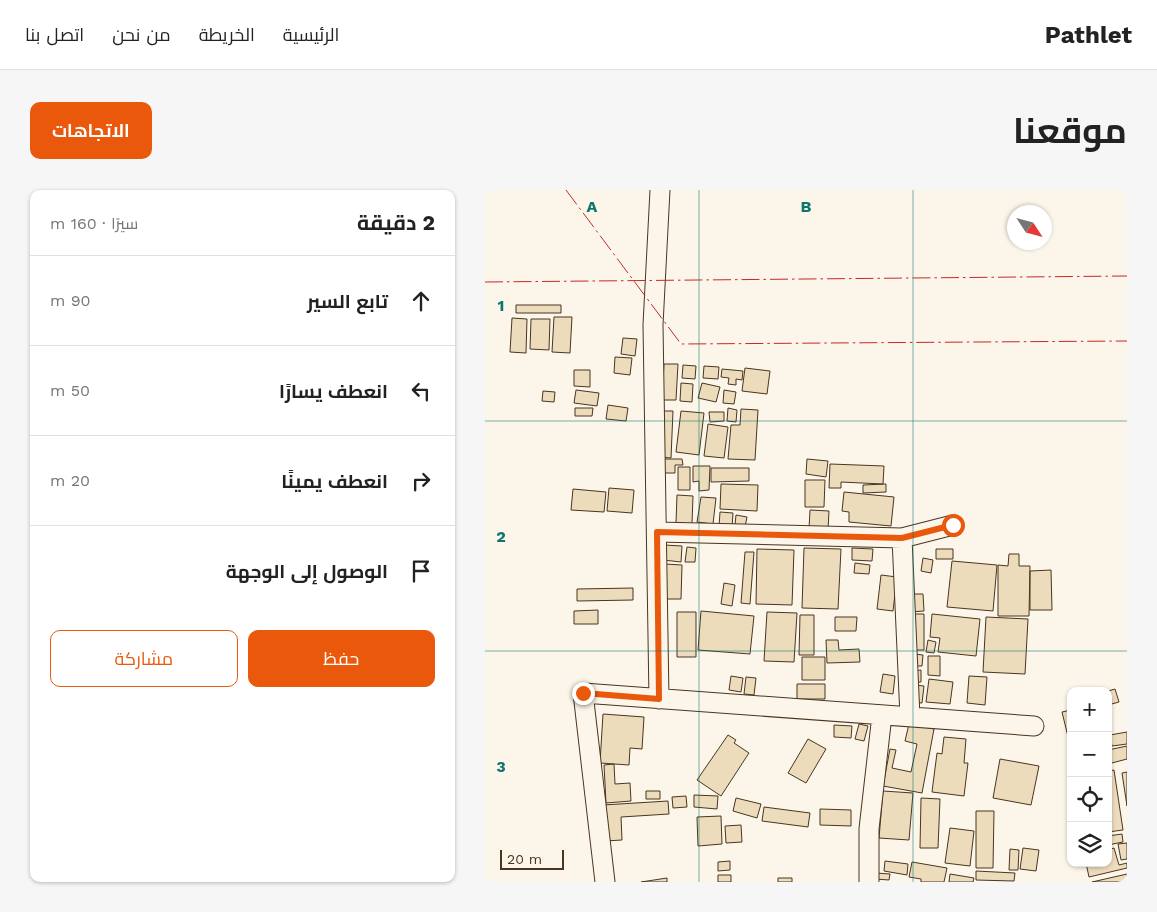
<!DOCTYPE html>
<html lang="ar">
<meta charset="utf-8">
<style>
body{margin:0;font-family:"Work Sans",Cairo,sans-serif;background:#f6f6f6;color:#222;direction:rtl}
.controls{position:absolute;right:15px;bottom:15px;display:grid;overflow:hidden;border-radius:10px;box-shadow:0 1px 4px #0004}
.controls button{width:45px;height:45px;display:grid;place-items:center;padding:0;border:0;border-bottom:1px solid #e0e0e0;background:#fff;color:#222;font:25px sans-serif}
.compass{position:absolute;left:522px;top:15px;width:45px;height:45px;border-radius:50%;background:#fff;box-shadow:0 1px 4px #0004;rotate:126deg}
.scale{position:absolute;left:15px;bottom:12px;width:64px;box-sizing:border-box;padding-left:5px;border:2px solid #4a3520;border-top:0;font-size:14px;line-height:18px;white-space:nowrap;color:#4a3520;-webkit-text-stroke:4px #fbf6e9;paint-order:stroke}
.stop{position:absolute;width:15px;height:15px;margin:-11px;border:4px solid #ea580c;border-radius:50%;background:#fff}
.stop.end{background:#ea580c;border-color:#fff;box-shadow:0 1px 5px #0008}
.list{margin:0;padding:0;list-style:none}
h2{display:flex;justify-content:space-between;align-items:center;height:65px;margin:0;padding:0 20px;font-size:21px}
h2 small{font-size:16px;font-weight:400;color:#767676}
.list li{display:grid;grid-template-columns:32px 1fr auto;gap:15px;align-items:center;box-sizing:border-box;height:90px;padding:0 20px;border-top:1px solid #e0e0e0}
.list b{display:block;font-size:19px;white-space:nowrap}
.list em{font-size:16px;font-style:normal;color:#767676}
.actions{display:flex;gap:10px;padding:15px 20px}
.actions a{flex:1;padding:11px 0;border:1px solid #ea580c;border-radius:10px;text-align:center;font-size:18px;color:#ea580c}
.actions .main{background:#ea580c;color:#fff}
.icon{flex:none;width:28px;height:28px;fill:none;stroke:currentColor;stroke-width:2;stroke-linecap:round;stroke-linejoin:round}
.map{position:relative;flex:none;width:642px;height:692px;overflow:hidden;direction:ltr;border-radius:10px}
header{display:flex;align-items:center;gap:30px;box-sizing:border-box;height:70px;padding:0 25px;background:#fff;border-bottom:1px solid #e0e0e0}
header strong{font-size:24px}
nav{display:flex;gap:28px;margin-inline-start:auto;font-size:18px}
.intro{display:flex;align-items:center;justify-content:space-between;box-sizing:border-box;height:120px;padding:0 30px}
h1{margin:0;font-size:35px}
.button{padding:12px 22px;border-radius:10px;background:#ea580c;color:#fff;font-size:18px;font-weight:700}
main{display:flex;gap:30px;padding:0 30px}
aside{flex:1;background:#fff;border-radius:10px;box-shadow:0 1px 4px #0004}
.map>svg:first-child{display:block}
</style>
<header>
<strong>Pathlet</strong>
<nav><a>الرئيسية</a><a>الخريطة</a><a>من نحن</a><a>اتصل بنا</a></nav>
</header>
<div class="intro"><h1>موقعنا</h1><a class="button">الاتجاهات</a></div>
<main>
<div class="map">
<svg width="642" height="692" viewBox="0 0 642 692">
<rect width="100%" height="100%" fill="#fbf6e9"/>
<!-- building -->
<path fill="#ecdcbc" stroke="#4a3520" d="M31,115h45v8h-45z
M69,127h18l-2,36 -18,-1z
M27,128l15,1 -1,34 -16,-1z
M46,129h19l-1,31 -19,-1z
M138,148l14,1 -2,17 -14,-2z
M130,167l17,1 -2,17 -16,-2z
M179,174h14l-2,36h-14z
M198,175l13,1 -1,13 -13,-1z
M219,176l15,1 -1,12 -15,-1z
M260,178l25,3 -3,23 -25,-3z
M237,179l21,2 -1,9 -6,-1v6l-8,-1 1,-6 -8,-1z
M89,180h16v17l-16,-1z
M196,193l12,1 -1,18 -12,-1z
M217,193l18,4 -4,15 -18,-4z
M91,200l23,3 -2,13 -23,-3z
M239,200l12,2 -2,12 -11,-1z
M58,201l12,1 -1,10 -12,-1z
M123,215l20,3 -2,13 -20,-2z
M90,218h18l-1,8h-17z
M243,218l9,2 -1,12 -9,-1z
M256,219l17,1 -3,50 -27,-1 3,-34h9z
M175,221h13l-2,47 -12,-1z
M196,221l23,2 -5,42 -23,-3z
M224,222h15v9l-14,1z
M223,234l20,3 -4,31 -20,-2z
M175,269h22l1,6h-8v8h-15z
M322,269l21,2 -2,16 -20,-3z
M345,274l54,2 -1,18 -42,-2v6h-12z
M208,276h17l-1,24 -10,1v-10l-6,1z
M193,277h12v23h-12z
M226,278h38v13l-38,1z
M320,290h20l-1,27h-19z
M236,294l37,1 -1,26 -37,-2z
M401,294v8l-23,1v-8z
M124,298l25,2 -2,23 -25,-2z
M88,299l33,3 -2,20 -33,-2z
M359,302l50,5 -3,29 -42,-4v-10l-7,-1z
M192,305l16,1 -1,28 -16,-1z
M216,307l15,1 -3,26 -16,-2z
M325,320l19,1 -1,19 -19,-1z
M235,322l13,1 -1,15 -13,-1z
M251,325l11,2 -2,10 -10,-2z
M179,355l18,1 -1,16 -18,-2z
M202,357l9,1 -1,14h-10z
M319,358l37,1 -3,60 -36,-1z
M367,358l21,1 -1,12 -20,-1z
M272,359l37,1 -2,55 -36,-1z
M451,359h17v10h-17z
M260,362h9l-4,52 -9,-1z
M524,364h10v12h11l-1,50h-31v-51l10,1z
M438,368l10,2 -2,13 -10,-2z
M467,371l45,4 -4,46 -46,-4z
M370,373l15,2 -1,9 -15,-1z
M180,374l17,1 -1,34h-17z
M566,380l1,40h-22v-39z
M396,385l16,2 -4,34 -16,-2z
M239,393l11,2 -3,21 -11,-2z
M148,398v12l-56,1v-12z
M423,404h15l1,17 -15,1z
M113,420v14h-24v-13z
M216,421l53,5 -4,38 -52,-4z
M192,422h19v45h-19z
M282,422l30,1 -3,49 -30,-1z
M429,424h10v36h-11z
M447,424l48,5 -4,37 -38,-4 2,-14 -10,-1z
M315,425h14v40h-15z
M350,427h22l-1,14h-21z
M501,427l42,2 -3,55 -42,-2z
M341,450h12l1,10 20,-1 1,13 -33,1z
M443,450l8,2 -2,11 -8,-1z
M429,464l9,1 -1,11h-9z
M443,466h12v20l-12,-1z
M317,467h23v23h-23z
M436,480v12h-8v-11z
M398,484l12,2 -2,18 -13,-2z
M246,486l12,2 -2,14 -12,-2z
M484,486l18,1 -2,28 -18,-2z
M261,487l10,1 -2,17 -10,-1z
M444,489l24,3 -3,22 -24,-2z
M312,494h28v15h-28z
M429,495l10,1 -2,17 -10,-1z
M630,499l4,13 -11,3v-14z
M586,520v39l-9,-37z
M118,524l41,3 -2,32 -12,-1 -1,17 -29,-2z
M374,534l9,2 -4,15 -9,-2z
M424,534l25,5 -12,64 -39,-7 7,-37 6,1 -4,18 19,4 6,-28 -12,-3z
M349,535l18,1 -1,12 -17,-1z
M642,542v12l-15,2 -2,-11z
M243,545l8,5 -2,3 15,10 -28,43 -24,-16z
M459,547l22,2 -2,24h4l-4,33 -32,-4 5,-39 5,1z
M323,549l18,10 -20,34 -18,-10z
M642,556v13l-19,5v-14z
M515,569l39,7 -8,39 -38,-7z
M129,574l1,20 15,-1 1,18 -25,2 -2,-38z
M629,580l9,60 -15,2v-61z
M642,582v34l-5,-33z
M161,601h14v8h-14z
M398,601l30,2 -4,47 -30,-2z
M209,605l24,1 -1,13 -23,-2z
M201,606l1,11 -14,1 -1,-11z
M251,608l25,6 -4,14 -24,-7z
M436,608l19,1 -2,49h-18z
M183,611l1,13 -48,3 1,23 -17,1 -2,-36z
M279,617l46,6 -2,14 -46,-6z
M335,619l31,1v16l-31,-1z
M491,621h18l-1,57h-17z
M236,626l1,28 -24,2 -1,-29z
M256,635l1,17 -16,1 -1,-17z
M465,638l24,3 -4,35 -25,-3z
M637,644l1,8 -15,3v-9z
M642,653v16l-6,1 -3,-16z
M538,658l16,2 -3,21 -16,-2z
M629,658l5,17 8,-2v5l-38,9 -3,-14h22v-13z
M525,659l9,1 -1,20h-9z
M245,671v9l-12,1v-9z
M400,671l23,3 -1,11 -23,-4z
M427,672l35,6 -3,14h-23v-3l-12,-2z
M491,681l39,2 -1,8 -38,-1z
M391,683l14,1 -1,6 -14,-1z
M465,684l24,4 -1,4h-24z
M642,684v8h-35z
M233,685h13v7h-13z
M182,688v4h-26z
M293,688h14v4h-14z"/>
<g fill="none" stroke-linecap="round" stroke-linejoin="round">
<!-- street casing -->
<g stroke="#4a3520" stroke-width="21">
<path id="street" d="M172,342l245,6 51,-13
M417,348l8,179
M174,509l-6,-374 7,-135
M120,692l-22,-189 451,33
M384,692v-53l13,-114"/>
</g>
<!-- street -->
<use href="#street" stroke="#fbf6e9" stroke-width="19"/>
<!-- power -->
<path stroke="#c62828" stroke-width="1" stroke-dasharray="18 4 2.5 4" stroke-linecap="butt" d="M81,0l115,154 446,-3
M0,92l642,-6"/>
</g>
<g fill="none" stroke-linecap="round" stroke-linejoin="round">
<!-- route -->
<path stroke="#ea580c" stroke-width="6" d="M98,503l76,6 -2,-167 245,6 51,-13"/>
</g>
<!-- grid -->
<path fill="none" stroke="#0f766e" stroke-width="1" stroke-opacity="0.55" d="M214,0v692M428,0v692M0,231h642M0,461h642"/>
<g font-size="16" text-anchor="middle" font-weight="bold" fill="#0f766e" stroke="#fbf6e9" stroke-width="4" stroke-linejoin="round" paint-order="stroke">
<text x="107" y="22">A</text>
<text x="321" y="22">B</text>
<text x="16" y="121">1</text>
<text x="16" y="352">2</text>
<text x="16" y="582">3</text>
</g>
</svg>
<div class="controls">
<button>+</button>
<button>−</button>
<button><svg class="icon" aria-label="locate" viewBox="0 0 24 24"><circle cx="12" cy="12" r="6"/><path d="M12 2v4M12 18v4M2 12h4M18 12h4"/></svg></button>
<button><svg class="icon" aria-label="layers" viewBox="0 0 24 24"><path d="M12 4l9 5-9 5-9-5zM3 14l9 5 9-5"/></svg></button>
</div>
<svg class="compass" viewBox="-18 -18 36 36"><path d="M0-13l5 13h-10z" fill="#e53935"/><path d="M0 13l5-13h-10z" fill="#767676"/></svg>
<div class="scale">20 m</div>
<div class="stop" style="left:468px;top:335px"></div>
<div class="stop end" style="left:98px;top:503px"></div>
</div>
<aside>
<h2>2 دقيقة<small>سيرًا · 160 m</small></h2>
<ul class="list">
<li><svg class="icon" aria-label="ahead" viewBox="0 0 24 24"><path d="M12 20V5M6 11l6-6 6 6"/></svg><div><b>تابع السير</b></div><em>90 m</em></li>
<li><svg class="icon" aria-label="left" viewBox="0 0 24 24"><path d="M17 20v-9H6M10 6l-5 5 5 5"/></svg><div><b>انعطف يسارًا</b></div><em>50 m</em></li>
<li><svg class="icon" aria-label="right" viewBox="0 0 24 24"><path d="M7 20v-9h11M14 6l5 5-5 5"/></svg><div><b>انعطف يمينًا</b></div><em>20 m</em></li>
<li><svg class="icon" aria-label="arrive" viewBox="0 0 24 24"><path d="M6 21V4h12l-3 4 3 4H6"/></svg><div><b>الوصول إلى الوجهة</b></div></li>
</ul>
<div class="actions"><a class="main">حفظ</a><a>مشاركة</a></div>
</aside>
</main>
